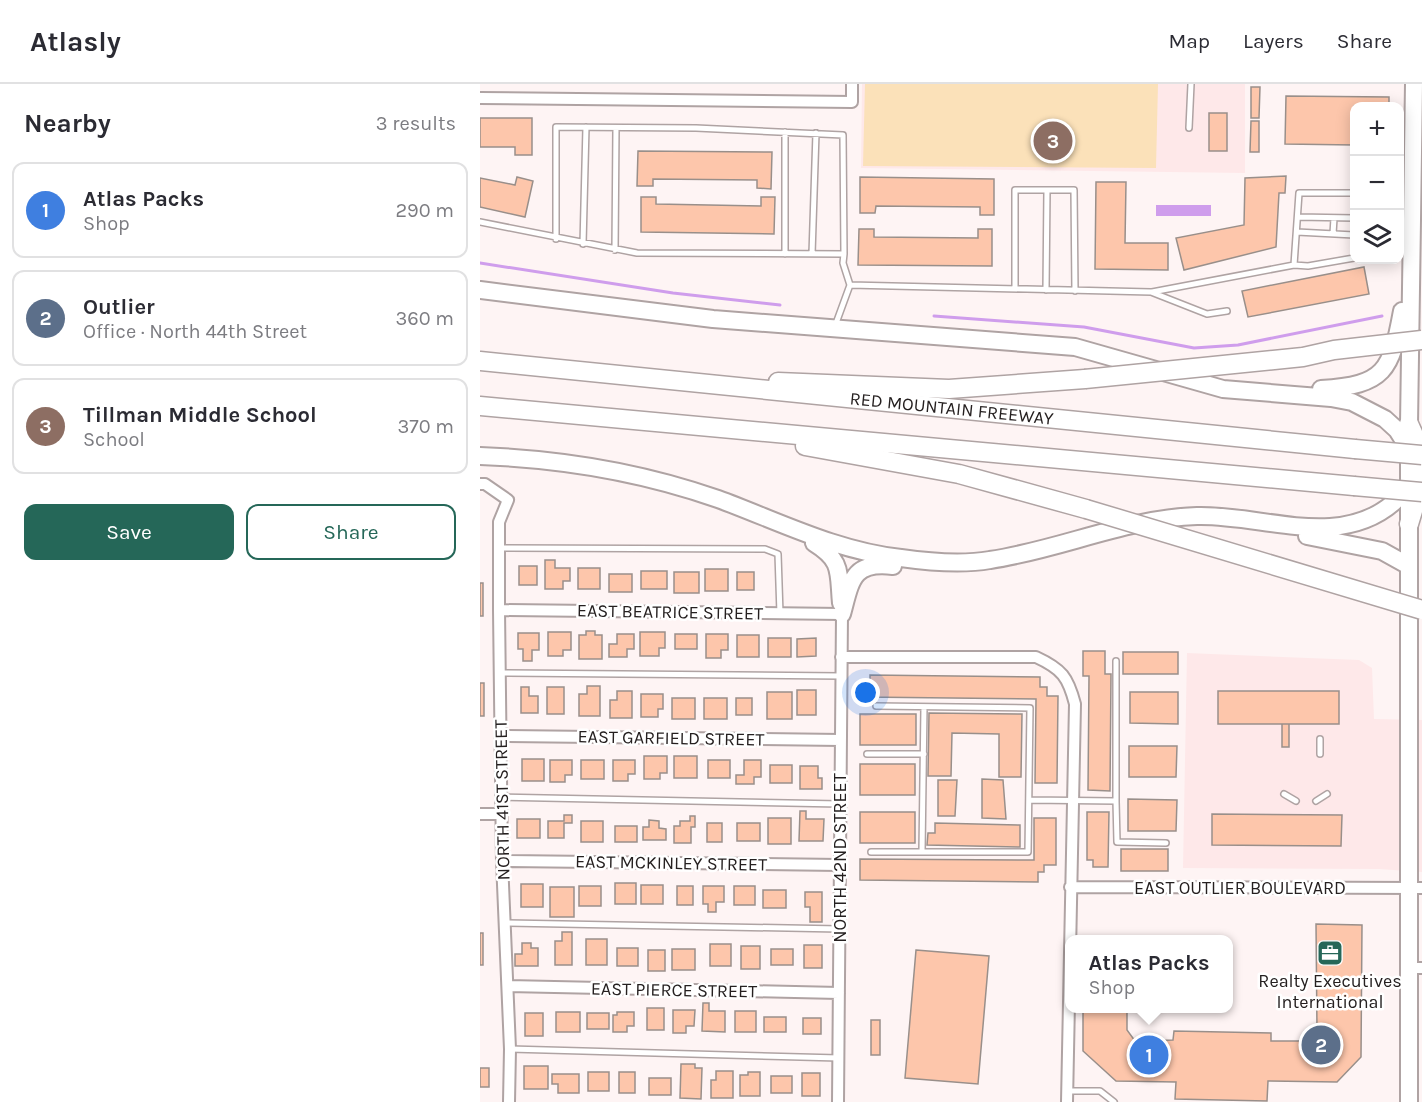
<!DOCTYPE html>
<meta charset="utf-8">
<style>
body{margin:0;font-family:Karla,sans-serif;background:#f2f2f3;color:#2b2b33}
.controls{position:absolute;right:18px;top:18px;display:grid;overflow:hidden;border-radius:12px;box-shadow:0 3px 15px #0003}
.controls button{width:54px;height:54px;display:grid;place-items:center;padding:0;border:0;border-bottom:2px solid #e1e1e2;background:#fff;color:#2b2b33;font:30px sans-serif}
.you{position:absolute;left:386px;top:609px;width:21px;height:21px;margin:-15px;border:4px solid #fff;border-radius:50%;background:#1a73e8;box-shadow:0 0 0 9px #1a73e833}
.badge{display:grid;place-items:center;width:39px;height:39px;border-radius:50%;background:#256758;color:#fff;font-size:20px;font-weight:700}
.pin{position:absolute;translate:-50% -50%;border:3px solid #fff;box-shadow:0 2px 6px #0006}
.popup{position:absolute;left:585px;top:851px;width:168px;height:78px;box-sizing:border-box;display:grid;place-content:center;border-radius:12px;background:#fff;filter:drop-shadow(0 2px 4px #0005);font-size:20px;white-space:nowrap;color:#7c7c81}
.popup b{font-size:22px;color:#2b2b33}
.popup::after{content:'';position:absolute;left:50%;top:100%;margin-left:-12px;border:12px solid transparent;border-top-color:#fff}
.list{margin:0;padding:0;list-style:none}
h2{display:flex;justify-content:space-between;align-items:center;height:78px;margin:0;padding:0 24px;font-size:26px}
h2 small{font-size:20px;font-weight:400;color:#7c7c81}
.list li{display:grid;grid-template-columns:39px 1fr auto;gap:18px;align-items:center;box-sizing:border-box;height:96px;margin:0 12px 12px;padding:0 12px;border:2px solid #e1e1e2;border-radius:12px}
.list b{display:block;font-size:22px;white-space:nowrap}
.list p{margin:0;font-size:20px;white-space:nowrap;color:#7c7c81}
.list em{font-size:20px;font-style:normal;color:#7c7c81}
.actions{display:flex;gap:12px;padding:18px 24px}
.actions a{flex:1;padding:14px 0;border:2px solid #256758;border-radius:12px;text-align:center;font-size:21px;color:#256758}
.actions .main{background:#256758;color:#fff}
.icon{flex:none;width:33px;height:33px;fill:none;stroke:currentColor;stroke-width:2;stroke-linecap:round;stroke-linejoin:round}
.map{position:relative;flex:none;width:942px;height:1018px;overflow:hidden}
header{display:flex;align-items:center;gap:36px;box-sizing:border-box;height:84px;padding:0 30px;background:#fff;border-bottom:2px solid #e1e1e2}
header strong{font-size:28px}
nav{display:flex;gap:33px;margin-inline-start:auto;font-size:21px}
main{display:flex}
aside{flex:1;background:#fff}
.map>svg:first-child{display:block}
</style>
<header>
<strong>Atlasly</strong>
<nav><a>Map</a><a>Layers</a><a>Share</a></nav>
</header>
<main>
<aside>
<h2>Nearby<small>3 results</small></h2>
<ul class="list">
<li><span class="badge" style="background:#3f7fe0">1</span><div><b>Atlas Packs</b><p>Shop</p></div><em>290 m</em></li>
<li><span class="badge" style="background:#5c6f8a">2</span><div><b>Outlier</b><p>Office · North 44th Street</p></div><em>360 m</em></li>
<li><span class="badge" style="background:#8d6e63">3</span><div><b>Tillman Middle School</b><p>School</p></div><em>370 m</em></li>
</ul>
<div class="actions"><a class="main">Save</a><a>Share</a></div>
</aside>
<div class="map">
<svg width="942" height="1018" viewBox="0 0 942 1018">
<rect width="100%" height="100%" fill="#fef4f4"/>
<!-- built -->
<path fill="#fee8e9" d="M382,0h383v89l-384,-5z
M707,569l172,7 13,8 2,51 48,1v152l-43,-3 -196,-1z"/>
<!-- green -->
<path fill="#fbe1b9" d="M385,0h293l-2,84 -293,-2z"/>
<!-- water -->
<path fill="#cf9dec" d="M676,121h55v11h-55z"/>
<g fill="none" stroke-linecap="round" stroke-linejoin="round">
<!-- stream -->
<path stroke="#cf9dec" stroke-width="3" d="M0,179l193,30 107,12
M454,232l150,11 110,21 44,-3 144,-29"/>
</g>
<!-- building -->
<path fill="#fdc6ab" stroke="#998f8a" stroke-width="1.5" d="M771,3h9l-1,31h-8z
M806,12l103,1v9h-35v39l-69,-1z
M729,29h18v38h-18z
M0,34h52v37h-17v-8h-35z
M771,37h8v31h-9z
M158,67l134,1 -1,37 -14,-1v-8l-104,-1v7h-16z
M806,92l-1,17h-6l-3,54 -92,23 -8,-32 68,-13 1,-47z
M37,93l16,4 -8,36 -45,-10v-29l35,7z
M380,93l134,2v36h-14v-8l-104,-1 -1,7h-15z
M616,98h30l-1,61h43v27l-73,-1z
M161,113h15v7l105,2v-9h14l-1,37 -133,-2z
M379,145h15v8l104,1v-9h14v37l-134,-1z
M884,183l5,27 -121,23 -6,-26z
M65,476h10v8h15v13h-7v8h-18z
M39,482h18v19h-18z
M98,484h22v21h-22z
M225,485h23v22h-23z
M161,487h26v18h-26z
M194,488h25v21h-25z
M257,488h17v18h-17z
M129,490h23v18h-23z
M0,499h3v33h-3z
M106,547h9v4h7v24h-23v-24h7z
M68,548h23v18h-8v6h-15z
M160,548h25v16h-6v8h-19z
M38,549h21v17h-7v11h-9v-12h-5z
M137,550h17v15h-7v8h-18v-13h8z
M195,550h22v15h-22z
M226,550h22v16h-7v8h-15z
M257,551h22v22h-22z
M288,554h23v19h-23z
M336,554v18l-19,1v-18z
M603,567h22v23h6l-1,117 -22,-1 1,-114h-6z
M643,568h55v22h-55z
M390,591l170,2v10h7v9h11l-1,87h-22l1,-84 -173,-2v-17h7z
M0,599h4v33h-4z
M107,602h13v30h-21v-22h8z
M41,603h8v9h9v17h-17z
M67,603h17v27h-17z
M317,606h19v25h-19z
M137,607h15v27h-22v-18h7z
M738,607h121v33h-121z
M287,608h25v27h-25z
M650,608h48v32l-48,-1z
M161,610h22v15h-5v8h-17z
M192,614h23v21h-23z
M224,614h23v21h-23z
M256,614h16v17h-16z
M449,629l93,1 -1,63h-22v-43l-47,-1 -1,43h-23z
M380,630h56v31h-56z
M802,640h7v23h-7z
M649,662h48l-1,31h-47z
M164,672h23v17h-7v6h-16z
M194,672h23v22h-23z
M42,675h22v22h-22z
M70,676h22v15h-7v7h-15z
M101,676h23v19h-23z
M133,676h22v14h-7v7h-15z
M228,676h22v18h-22z
M264,676h17v17h-7v7h-18v-9h8z
M380,680h55v31h-55z
M290,681h22v18h-22z
M320,682h18v12h4v11h-22z
M502,695l21,1 3,39 -24,-1z
M458,696h19l-2,36h-17z
M648,715l49,1 -1,31h-48z
M320,727h6v8h18l-1,22h-24z
M380,728h55v31h-55z
M607,728h22l-1,55h-15v-7h-6z
M732,730l130,1 -1,31 -129,-1z
M84,731h8v8h-8v15h-16v-17h16z
M210,732h5v11h-4v16h-17v-17h6v-5h10z
M288,734h23v26h-23z
M554,734h22v47h-12v7h-6v10l-178,-2v-21l174,1z
M37,735h23v19h-23z
M169,736l10,1v7l7,1v11h-23v-13h6z
M101,737h22v21h-22z
M227,739h15v19h-15z
M257,739h23v18h-23z
M455,739l85,2v22l-93,-2 1,-12h7z
M135,742h22v16h-22z
M641,765h47v22h-47z
M135,799h21v21h-21z
M41,800h22v23h-22z
M161,801h22v19h-22z
M99,802h22v20h-22z
M197,802h16v19h-16z
M223,802h21v16h-8v10h-8v-8h-5z
M254,802h21v19h-21z
M70,803h24v30h-24z
M283,806h23v18h-23z
M325,808h17v30h-12v-15h-5z
M836,840l46,1 -1,132 -24,25 -69,-1 -1,20 -92,-2 1,-17 -60,-1 -33,-30v-43h44v22l8,11 38,-1 1,-9 97,2v8h39l7,-10z
M82,848h10v33h-17v-24h7z
M0,849h3v32h-3z
M106,855h21v26h-21z
M42,859h9v5h7v18h-23v-12h7z
M230,860h21v22h-21z
M324,861h18v23h-18z
M261,862h19v23h-19z
M137,864h21v18h-21z
M192,865h23v21h-23z
M291,865h22v16h-22z
M168,866h17v21h-17z
M436,866l73,6 -11,128 -73,-6z
M223,919h6v8h16v21l-23,-1z
M167,924h17v22h-17z
M193,926h22l-1,16h-8v7h-13z
M255,927h21v21h-21z
M76,928h24v20h-24z
M137,928h17v14h-7v6h-14v-17h4z
M45,929h18v23h-18z
M107,929h22v16h-22z
M284,933h22v15h-22z
M323,934h18v16h-18z
M391,936h9v35h-9z
M201,980h14v4h7l-1,31 -21,-1z
M44,982h24v23h-24z
M0,984h9v19h-9z
M236,987h17v27h-22v-18h5z
M108,988h21v19h-21z
M139,988h16v21h-16z
M268,988h12v24h-20v-21h8z
M322,989h18v23h-18z
M72,990h27v19h-21v-9h-6z
M291,992h21v17h-21z
M169,994h22v17h-22z"/>
<g fill="none" stroke-linecap="round" stroke-linejoin="round">
<!-- service casing -->
<g stroke="#afa3a3" stroke-width="8">
<path id="service" d="M709,44l2,-44
M305,48v122
M818,133l56,1
M0,138l157,31 207,1 -1,9 7,22 -15,41
M920,142h10
M817,148l57,3
M853,150l1,-16
M76,155v-112l140,1 147,7 1,119
M103,160l3,-117
M135,166l1,-122
M332,170l4,-121
M814,181l14,1 46,-8
M370,201l301,7 56,22 20,-3
M535,205v-99h59l1,101
M566,206l1,-100
M672,208l142,-27 5,-72h55
M19,464l266,1 13,5 2,60
M21,589l340,3
M840,655v15
M387,670h57
M804,710l12,7
M21,713l339,7
M549,716l87,1v-140
M636,717l1,41 49,1
M836,717l11,-7
M391,768h157l2,-144 -154,-2
M442,768l2,-145
M25,839l335,6
M30,965l329,9
M587,1007h33l14,11"/>
</g>
<!-- minor casing -->
<g stroke="#afa3a3" stroke-width="14">
<path id="minor" d="M0,14l372,4v-18
M0,400h5l23,16 -9,22v88l3,251 8,188 -1,53
M19,526l343,4 -4,488
M361,573h195c26,12 32,20 39,47l-8,398
M21,652l340,4
M0,730h22
M22,777l338,4
M590,803l352,1
M930,884h12
M28,902l331,7"/>
</g>
<!-- primary casing -->
<g stroke="#afa3a3" stroke-width="20">
<path id="primary" d="M0,206l233,29 362,28 148,42 108,9 21,4 33,17 12,11 12,19
M841,305c64,-4 70,-18 81,-78
M0,372c81,3 161,16 238,43 60,22 118,52 183,59 28,4 60,7 89,2 69,-10 137,-42 207,-44 65,-2 141,34 196,-13 11,-9 20,-22 29,-34
M827,452l75,15 27,15
M334,459c29,18 24,29 27,60
M362,530c9,-33 10,-53 51,-48
M929,1018v-678l5,-340"/>
</g>
<!-- motorway casing -->
<g stroke="#afa3a3" stroke-width="21">
<g id="motorway">
<path id="s1" d="M0,277l875,88"/>
<path d="M298,298l171,7 136,-10"/>
<path d="M0,322l874,80"/>
<path d="M929,340l13,29"/>
<path d="M325,362l154,28 127,35"/>
<path d="M929,440l13,-43"/>
</g>
</g>
<!-- service -->
<use href="#service" stroke="#fff" stroke-width="5"/>
<!-- minor -->
<use href="#minor" stroke="#fff" stroke-width="10"/>
<!-- primary -->
<use href="#primary" stroke="#fff" stroke-width="16"/>
<!-- motorway -->
<use href="#motorway" stroke="#fff" stroke-width="18"/>
<!-- motorway-bridge casing -->
<g stroke="#afa3a3" stroke-width="21" stroke-linecap="butt">
<path id="motorway-bridge" d="M605,295l218,-22 31,-7 88,-10
M875,365l67,6
M874,402l68,6
M606,425l336,101"/>
</g>
<!-- motorway-bridge -->
<use href="#motorway-bridge" stroke="#fff" stroke-width="18"/>
</g>
<!-- icons -->
<defs>
<g id="office-square" transform="scale(1.35)"><rect x="-9" y="-9" width="18" height="18" rx="4" fill="#256758" stroke="#fff"/><path d="M-6-3h4V-5.5h4V-3h4V5H-6ZM-1-4.5V-3h2v-1.5ZM-6 0V1H6V0Z" fill="#fff"/></g>
</defs>
<g fill-rule="evenodd">
<use href="#office-square" x="850" y="869"/>
</g>
<g text-anchor="middle" stroke-width="5" stroke-linejoin="round" paint-order="stroke">
<!-- street labels -->
<g font-size="18" fill="#252020" stroke="#fff">
<text dy="6" stroke="none"><textPath href="#s1" startOffset="474">RED MOUNTAIN FREEWAY</textPath></text>
<text transform="translate(190 528) rotate(1)" y="6">EAST BEATRICE STREET</text>
<text transform="translate(191 654) rotate(1)" y="6">EAST GARFIELD STREET</text>
<text transform="translate(22 716) rotate(-91)" y="6">NORTH 41ST STREET</text>
<text transform="translate(360 774) rotate(-90)" y="6">NORTH 42ND STREET</text>
<text transform="translate(191 779) rotate(1)" y="6">EAST MCKINLEY STREET</text>
<text x="760" y="810">EAST OUTLIER BOULEVARD</text>
<text transform="translate(194 906) rotate(1)" y="6">EAST PIERCE STREET</text>
</g>
<!-- poi labels -->
<g font-size="18" fill="#252020" stroke="#fff">
<text x="850" y="903">Realty Executives<tspan x="850" dy="21">International</tspan></text>
</g>
</g>
</svg>
<div class="controls">
<button>+</button>
<button>−</button>
<button><svg class="icon" aria-label="layers" viewBox="0 0 24 24"><path d="M12 4l9 5-9 5-9-5zM3 14l9 5 9-5"/></svg></button>
</div>
<div class="you"></div>
<div class="pin badge" style="left:669px;top:971px;background:#3f7fe0">1</div>
<div class="popup"><b>Atlas Packs</b>Shop</div>
<div class="pin badge" style="left:841px;top:961px;background:#5c6f8a">2</div>
<div class="pin badge" style="left:573px;top:57px;background:#8d6e63">3</div>
</div>
</main>
